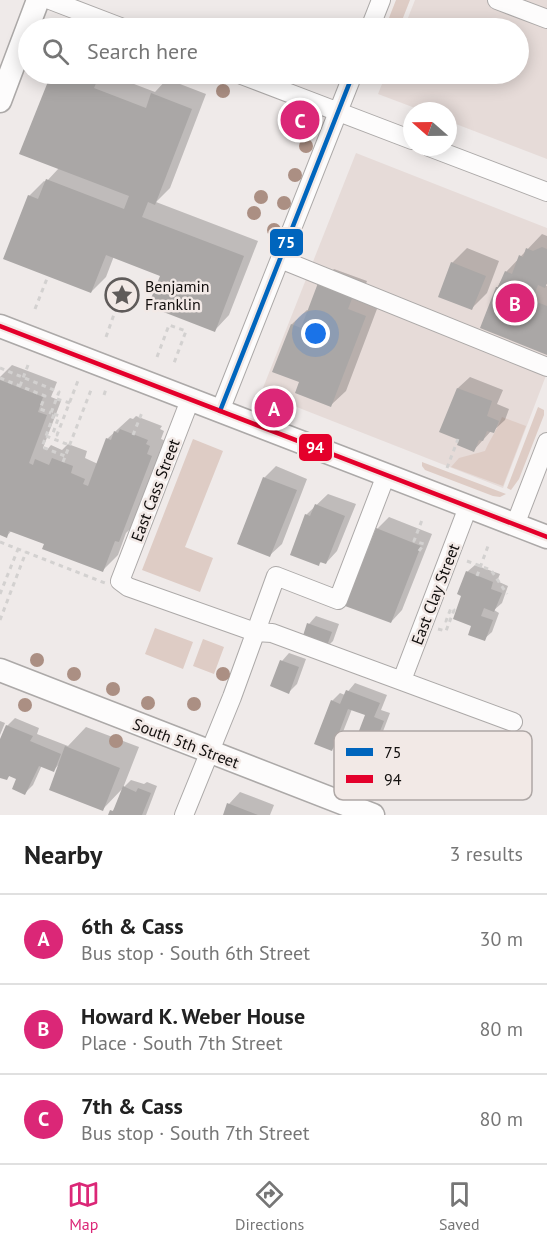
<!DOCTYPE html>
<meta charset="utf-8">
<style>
body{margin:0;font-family:"PT Sans",sans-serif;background:#f2f2f2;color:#222}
.compass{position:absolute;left:403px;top:102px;width:54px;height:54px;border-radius:50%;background:#fff;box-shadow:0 3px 15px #0003;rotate:290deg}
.you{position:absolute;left:316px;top:334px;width:21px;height:21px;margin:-15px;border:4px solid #fff;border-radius:50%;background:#1a73e8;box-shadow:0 0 0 9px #1a73e833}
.badge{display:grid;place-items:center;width:39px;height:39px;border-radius:50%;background:#db2777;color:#fff;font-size:20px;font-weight:700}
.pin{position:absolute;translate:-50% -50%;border:3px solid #fff;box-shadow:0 2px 6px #0006}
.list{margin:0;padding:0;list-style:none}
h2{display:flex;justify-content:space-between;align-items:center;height:78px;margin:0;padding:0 24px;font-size:26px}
h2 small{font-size:20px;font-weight:400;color:#767676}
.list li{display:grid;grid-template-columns:39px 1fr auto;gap:18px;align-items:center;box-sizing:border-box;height:90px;padding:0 24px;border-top:2px solid #e0e0e0}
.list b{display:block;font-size:22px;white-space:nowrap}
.list p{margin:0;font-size:20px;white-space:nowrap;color:#767676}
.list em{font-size:20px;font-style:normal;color:#767676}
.icon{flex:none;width:33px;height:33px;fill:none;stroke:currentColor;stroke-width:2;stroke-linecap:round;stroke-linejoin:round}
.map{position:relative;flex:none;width:547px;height:815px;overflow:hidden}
.search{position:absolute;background:#fff;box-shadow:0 3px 15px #0003;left:18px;right:18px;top:18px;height:66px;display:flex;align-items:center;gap:15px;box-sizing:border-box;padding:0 21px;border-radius:33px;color:#767676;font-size:22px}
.sheet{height:348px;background:#fff}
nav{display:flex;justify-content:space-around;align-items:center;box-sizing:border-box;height:84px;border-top:2px solid #e0e0e0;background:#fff;font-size:16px;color:#767676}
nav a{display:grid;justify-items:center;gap:3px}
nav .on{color:#db2777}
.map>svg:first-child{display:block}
</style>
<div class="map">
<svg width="547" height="815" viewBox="0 0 547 815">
<rect width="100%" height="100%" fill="#efeae9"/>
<!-- built -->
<path fill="#e6dbd8" d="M415,0h132v159l-99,-38v-10h-25l-45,-17 8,-20h132v-46h-114z
M356,153l191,75v145l-44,115 -242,-95z"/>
<!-- green -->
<path fill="#deccc5" d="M396,0h14l-11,28h-14z
M538,407l6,3v5l-25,64 -8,11 -4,-2z
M502,417l24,9 -23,60 -52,-19 8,-9 26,-7c5,-12 12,-21 17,-34z
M193,439l30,12 -38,96 28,11 -13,34 -58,-22z
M422,462l84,32 -6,3 -7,-1 -68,-26 -3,-4z
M155,628l38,14 -10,27 -38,-15z
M203,639l21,8 -10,27 -21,-8z"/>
<!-- shadow -->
<path fill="#0003" d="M52,74h56l47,18 12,-13 39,15 -36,94 -14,14 102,39 -29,74 -14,15 -53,-55 -48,-19 -8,21 -15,15 -62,-96 15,-15 2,1 13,-14 -38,-14z
M542,234l5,2v48l-2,1 2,1v67l-50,-65 9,-16z
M467,248l32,13 -12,32 -15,15 -20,-45z
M334,269l33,12 -5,13 18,7 -34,90 -15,14 -30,-24 -9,-57 15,-14 2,1 11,-28z
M12,365l45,17 -6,15 10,4 -18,47 4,2 4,-5 11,5 6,-6 19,7 -2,7 13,6 9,-25 23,-21 3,1 3,-3 26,10 -2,3 4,2 -3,8 5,2 -33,85 -7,7 -8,22 -15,15 -57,-27 -34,-13 -5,6 -7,-2v-157z
M470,377l33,13 -6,14 12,5 -4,11 -12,11h-2l-17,19 -16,-6v-56z
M276,466l31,13 -25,65 -12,11 -6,-77z
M328,494l28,10 -19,47 -11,12 -4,-2 -3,3 -13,-49z
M389,517l43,17 -30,76 -11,12 -14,-93z
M475,565l25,9 -3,7 11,5 -6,17 -8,7 5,3 -7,19 -8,7 -11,-14 -10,-30 4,-23z
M316,616l23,8 -6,17 -8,8 -16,-25z
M289,653l17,6 -9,25 -8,8 -7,-31z
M355,683l32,12 -6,15 9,3 -16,42 -8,7 1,-48 -15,-5 -13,33 -7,7v-48l8,-8 5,2z
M15,718l24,10 -2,6 31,12 18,-19 53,20 -16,41 8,-8 13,4 3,-2 10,4 -11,29h-36l7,-10 6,-17 -20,21 -43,-46 -6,7 -12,-5 -9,20 -8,8 -7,-15 -8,-3 -4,4 -6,-3v-32l7,-18z
M0,721l5,2 -5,12z
M240,792l34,13 -4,10h-46l5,-11z"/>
<!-- building -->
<path fill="#aaa7a6" d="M51,74h49l-6,14 52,20 5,-15 41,16 -37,96 -7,-3 -6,15 102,39 -29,76 -67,-26 12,-30 -54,-21 -15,38 -88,-34 25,-64 10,4 8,-20 78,30 5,-13 -110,-42z
M542,247l5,2v34l-2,5 -7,-3 -6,15 15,6v49l-67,-27 16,-41h2l7,-16 7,3 7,-19 4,2 3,-9 7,3z
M451,262l35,14 -14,34 -34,-13z
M318,283l35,13 -5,13 18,7 -35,91 -36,-14 4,-11 -27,-10 19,-48 10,4z
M0,380l43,17 -5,15 9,3 -18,48 4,2 2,-6 14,6 3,-7 21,8 -2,7 14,6 -2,5 5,2 18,-48 5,2 3,-9 4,2 2,-4 28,11 -2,4 4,2 -3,8 5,2 -33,86 -4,-1 -12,31 -61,-23 2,-5 -35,-13 -2,7 -7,-3z
M457,388l35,13 -5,15 12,5 -5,12 -7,-2 -4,10 -4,-1 -5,12 -17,-7 2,-5 -20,-8z
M263,477l34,13 -27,67 -33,-13z
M315,504l30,12 -19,48 -6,-2 -1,4 -29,-11 15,-41 5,2z
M376,528l45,18 -30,77 -46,-17z
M466,571l27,11 -2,7 11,4 -8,19 -10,-4 -3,8 12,4 -8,21 -17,-6 3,-9 -18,-7 8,-23 -4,-2z
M307,623l25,9 -7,19 -24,-9z
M280,660l19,7 -10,27 -19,-8z
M346,690l34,13 -6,14 10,4 -17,43 -18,-7 16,-42 -17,-6 -16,42 -18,-7 17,-44 9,4z
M6,725l27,11 -3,5 31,13 -7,18 -15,-6 -14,29 -13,-6 4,-10 -7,-3 -2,4 -7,-2v-39z
M65,746l55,22 -17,43 -54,-21z
M123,786l13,6 2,-4 13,5 -9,22h-34l2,-5 3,1z
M227,803l31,12h-35z"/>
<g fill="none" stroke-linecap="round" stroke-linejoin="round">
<!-- minor casing -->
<g stroke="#aca9a8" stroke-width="20">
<path id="minor" d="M50,0l73,28
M497,0l50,19
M370,28l11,-28
M239,74l173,66
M429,147l118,45
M280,259l267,108
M190,400l-70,181 8,6 127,45 17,1 241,89
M220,411l133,-337
M515,525l32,-83
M402,680l66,-173
M184,815l48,-118 44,-121 62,24 48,-125"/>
</g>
<!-- major casing -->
<g stroke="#aca9a8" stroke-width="25">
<path id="major" d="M0,101l38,-101
M0,326l547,211
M0,670l373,145"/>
</g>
<!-- path -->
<path stroke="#d3d1d0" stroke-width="3" stroke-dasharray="4.5 4.5" stroke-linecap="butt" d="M35,309l13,-33
M106,337l12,-34
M157,357l12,-32 17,6 -12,32
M0,368l59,24 -8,21 3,1 -12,33 23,9
M0,378l45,18 -5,13 11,4
M20,386l8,-21
M104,395l2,-6
M57,399l13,4
M54,414l5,2 -6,17 4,2 22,-57
M133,435l10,-25
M46,436l23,9
M63,462l28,-72
M447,468l11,-29
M0,542l105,41
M419,551l5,-7 -10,-3 8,-21
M467,561l24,9 16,24
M477,576l11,-30
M0,594l18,-45
M0,620l26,-68
M438,629l8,2 8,-21 -3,-2 -5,13 -3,-1 1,-2"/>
<!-- minor -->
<use href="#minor" stroke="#fdfcfc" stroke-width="18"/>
<!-- major -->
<use href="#major" stroke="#fdfcfc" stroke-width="22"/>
<!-- bus-1 casing -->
<g stroke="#f2e9e6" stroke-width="9">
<path id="bus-1" d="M220,411l133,-337"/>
</g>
<!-- bus-2 casing -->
<g stroke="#f2e9e6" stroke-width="9">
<path id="bus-2" d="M0,326l547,211"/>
</g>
<!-- bus-1 -->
<use href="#bus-1" stroke="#0065bd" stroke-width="4.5"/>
<!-- bus-2 -->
<use href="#bus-2" stroke="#e4002b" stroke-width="4.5"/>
</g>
<!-- trees -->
<g fill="#ab8f83">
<circle cx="223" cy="91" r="7"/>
<circle cx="306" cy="146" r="7"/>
<circle cx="295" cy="175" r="7"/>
<circle cx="261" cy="197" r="7"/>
<circle cx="284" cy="203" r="7"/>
<circle cx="254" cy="213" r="7"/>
<circle cx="274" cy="230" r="7"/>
<circle cx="37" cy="660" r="7"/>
<circle cx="74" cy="674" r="7"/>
<circle cx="223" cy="674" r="7"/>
<circle cx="113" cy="689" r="7"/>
<circle cx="148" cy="703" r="7"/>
<circle cx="194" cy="704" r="7"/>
<circle cx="25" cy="705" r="7"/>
<circle cx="116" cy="741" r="7"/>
</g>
<!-- icons -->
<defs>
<g id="sight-ring" transform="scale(1.725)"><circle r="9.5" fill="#f2e9e6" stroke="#5f5b5a" stroke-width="1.5"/><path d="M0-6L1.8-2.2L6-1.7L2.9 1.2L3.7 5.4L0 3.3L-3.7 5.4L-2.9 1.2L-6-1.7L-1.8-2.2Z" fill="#5f5b5a"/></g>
</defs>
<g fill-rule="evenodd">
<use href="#sight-ring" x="122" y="295"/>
</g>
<g text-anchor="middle" stroke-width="5" stroke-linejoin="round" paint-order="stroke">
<!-- poi labels -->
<g font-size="16" fill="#110e0d" stroke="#f2e9e6" text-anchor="start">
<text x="145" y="292">Benjamin<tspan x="145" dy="18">Franklin</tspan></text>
</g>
<!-- street labels -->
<g font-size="16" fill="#110e0d" stroke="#f2e9e6">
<text transform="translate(155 490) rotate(-69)" y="6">East Cass Street</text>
<text transform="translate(435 594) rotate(-69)" y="6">East Clay Street</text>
<text transform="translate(186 743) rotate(21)" y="6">South 5th Street</text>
</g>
</g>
<!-- legend -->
<rect x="334" y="731" width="198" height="69" rx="9" fill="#f2e9e6" stroke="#aea7a5" stroke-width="1.5"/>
<rect x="346" y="748" width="27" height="8" fill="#0065bd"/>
<rect x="346" y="775" width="27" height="8" fill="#e4002b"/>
<g font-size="16" fill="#110e0d">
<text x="384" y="758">75</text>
<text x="384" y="785">94</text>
</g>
<g stroke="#f2e9e6" stroke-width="2">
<rect x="269" y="228" width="35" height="29" rx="6" fill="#0065bd"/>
<rect x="298" y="433" width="35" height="29" rx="6" fill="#e4002b"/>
</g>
<g font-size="16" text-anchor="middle" font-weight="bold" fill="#fff">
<text x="286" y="248">75</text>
<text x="315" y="453">94</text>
</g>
</svg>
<svg class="compass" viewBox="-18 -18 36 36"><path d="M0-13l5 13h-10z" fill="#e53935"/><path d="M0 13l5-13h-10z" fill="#767676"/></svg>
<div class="you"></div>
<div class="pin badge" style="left:274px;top:408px">A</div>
<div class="pin badge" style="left:515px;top:303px">B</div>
<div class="pin badge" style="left:300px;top:120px">C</div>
<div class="search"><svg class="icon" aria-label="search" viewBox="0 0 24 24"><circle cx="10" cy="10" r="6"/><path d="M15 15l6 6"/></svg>Search here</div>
</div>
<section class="sheet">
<h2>Nearby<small>3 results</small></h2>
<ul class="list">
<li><span class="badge">A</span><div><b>6th &amp; Cass</b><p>Bus stop · South 6th Street</p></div><em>30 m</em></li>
<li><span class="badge">B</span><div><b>Howard K. Weber House</b><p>Place · South 7th Street</p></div><em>80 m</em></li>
<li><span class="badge">C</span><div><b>7th &amp; Cass</b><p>Bus stop · South 7th Street</p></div><em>80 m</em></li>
</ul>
</section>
<nav>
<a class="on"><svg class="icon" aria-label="map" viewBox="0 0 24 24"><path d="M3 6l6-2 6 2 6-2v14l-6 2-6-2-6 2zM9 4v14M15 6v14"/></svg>Map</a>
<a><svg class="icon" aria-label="directions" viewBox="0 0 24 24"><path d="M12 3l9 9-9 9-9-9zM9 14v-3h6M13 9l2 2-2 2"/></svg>Directions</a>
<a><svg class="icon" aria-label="saved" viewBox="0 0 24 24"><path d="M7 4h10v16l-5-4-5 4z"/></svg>Saved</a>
</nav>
